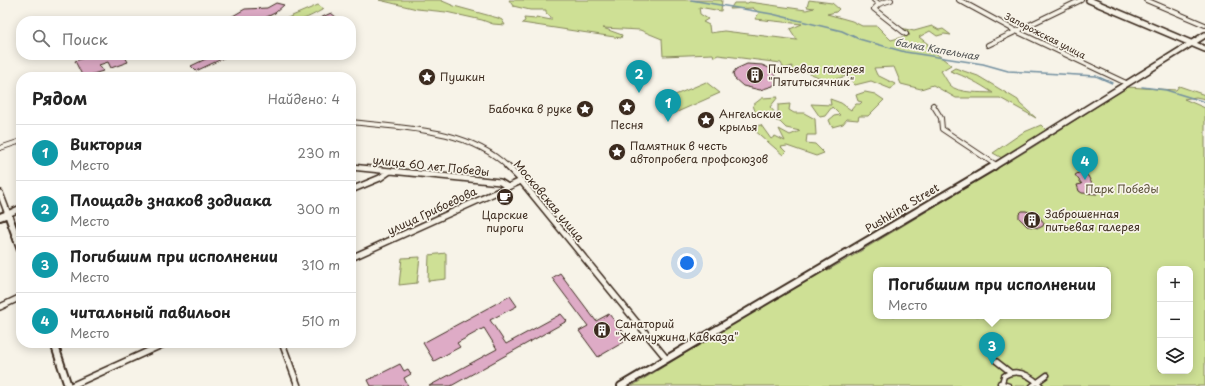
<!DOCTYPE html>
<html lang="ru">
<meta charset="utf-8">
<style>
body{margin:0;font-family:"Playpen Sans",sans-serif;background:#f2f2f2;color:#222}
.controls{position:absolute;right:12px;bottom:12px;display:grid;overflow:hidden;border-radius:8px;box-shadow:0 2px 10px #0003}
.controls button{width:36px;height:36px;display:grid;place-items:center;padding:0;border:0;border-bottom:1px solid #e0e0e0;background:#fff;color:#222;font:20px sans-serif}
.you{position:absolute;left:687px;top:263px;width:14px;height:14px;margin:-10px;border:3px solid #fff;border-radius:50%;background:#1a73e8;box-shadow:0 0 0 6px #1a73e833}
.badge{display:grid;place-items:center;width:26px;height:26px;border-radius:50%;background:#d93025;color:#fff;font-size:13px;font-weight:700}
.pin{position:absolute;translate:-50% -33px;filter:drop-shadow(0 1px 2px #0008)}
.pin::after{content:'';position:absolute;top:21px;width:14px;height:12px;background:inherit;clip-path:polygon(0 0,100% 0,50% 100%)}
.popup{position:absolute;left:873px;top:267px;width:238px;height:52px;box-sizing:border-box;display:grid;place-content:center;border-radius:8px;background:#fff;filter:drop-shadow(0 1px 3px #0005);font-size:13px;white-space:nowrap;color:#767676}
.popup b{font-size:15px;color:#222}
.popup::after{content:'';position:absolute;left:50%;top:100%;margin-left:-8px;border:8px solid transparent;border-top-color:#fff}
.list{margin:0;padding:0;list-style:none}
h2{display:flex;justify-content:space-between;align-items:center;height:52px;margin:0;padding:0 16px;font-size:17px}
h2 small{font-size:13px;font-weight:400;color:#767676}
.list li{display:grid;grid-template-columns:26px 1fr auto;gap:12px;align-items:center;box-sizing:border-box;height:56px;padding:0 16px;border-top:1px solid #e0e0e0}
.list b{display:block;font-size:15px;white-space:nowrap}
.list p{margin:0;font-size:13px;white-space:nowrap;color:#767676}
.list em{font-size:13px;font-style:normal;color:#767676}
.icon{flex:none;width:22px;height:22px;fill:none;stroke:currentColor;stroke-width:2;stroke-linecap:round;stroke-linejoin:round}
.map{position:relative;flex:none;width:1205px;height:386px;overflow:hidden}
.search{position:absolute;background:#fff;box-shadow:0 2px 10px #0003;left:16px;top:16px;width:340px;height:44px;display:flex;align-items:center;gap:10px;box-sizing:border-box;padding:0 14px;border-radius:16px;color:#767676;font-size:15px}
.panel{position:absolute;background:#fff;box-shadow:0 2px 10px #0003;left:16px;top:72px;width:340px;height:276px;border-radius:16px}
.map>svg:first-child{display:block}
</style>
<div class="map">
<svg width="1205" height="386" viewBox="0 0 1205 386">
<rect width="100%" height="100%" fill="#f7f3e8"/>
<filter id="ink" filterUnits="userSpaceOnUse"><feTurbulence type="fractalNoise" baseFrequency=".025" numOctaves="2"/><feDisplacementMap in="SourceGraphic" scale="8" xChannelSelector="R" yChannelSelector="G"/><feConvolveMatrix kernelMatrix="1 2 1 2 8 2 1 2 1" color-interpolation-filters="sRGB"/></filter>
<g filter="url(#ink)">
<!-- green -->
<path fill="#cee095" stroke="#84855a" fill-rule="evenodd" d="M379,0h61l14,6 44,12 4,2 3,5 -12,-1 -11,-4 -36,-8 -29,-3z
M509,0h213l-1,11 -22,-4 1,7 8,5 -5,3 6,3 1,8 14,-2 73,9 -7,-11 12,-5 -47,-5 4,-6 -6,-5 -23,1 4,-6h14l1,-1 57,8 8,-2 -7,-1 2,-7 23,3 7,6 -3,3 -9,2 25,7 10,5h15l14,14 19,-5 -9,-7 13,3 18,-5 7,4 4,-1 8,6 -7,-1 -7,2 -7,-5 -11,6 9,7v3l23,18 -10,6c3,4 5,9 9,14 8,9 32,7 43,8 -13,-9 -28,-17 -43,-22l5,-3 23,8 40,24 2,4 16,14 -36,-20h-44l-23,-13 -12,4 -20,-5 -7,-17 -20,1 3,7 18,9 -4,5 -20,-8 -16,4 -8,-9 -19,5 -26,-11 -11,3 1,-7 -8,3 -3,-6 -63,-8 -4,2 -1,-3 -50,2 -1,-17 -22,-9 -37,-2 19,7 -1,3 -99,-15 3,-2 -1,-3 12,1v-2l15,3v-3l-5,-4v-3h-16l-17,-4z
M318,5l6,4c-10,5 -28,17 -39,10z
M706,82l14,11 -45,20 -14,-12z
M1179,86l26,9v4l-9,-2 -12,2 21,9v278h-573l187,-115 9,-1 18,-10 187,-113 94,-60 49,3zM1160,269h30v102h-30zM876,270h232v46h-232z
M865,92l10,2 9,6 -16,16h-9l-1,4 -11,-1 -4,5 -11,3 -3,-7 5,-4 6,-1 -8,-8 -7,9 -5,1 -9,-13 20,1 -1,-6 11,4 10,7 5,-6h4l2,-2 -4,-1 -2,-6z
M778,97l-8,10 8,9v-11l12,-1 -1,6 5,3h10l11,6 1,16h-9l-1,8 9,1 9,9 -8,3 -29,-10 -6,1 5,5 -3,3 -30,-26 2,-3 6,-1 10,14 4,-3 10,5 -6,-12 11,6 10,-4 -14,-3 -6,-6 -24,-8 -3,-9 9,-7z
M1041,125l5,5 -44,28 -9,-5 29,-20z
M446,253v26l-18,2 1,-26z
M420,257l-3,26 -18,2 3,-27z"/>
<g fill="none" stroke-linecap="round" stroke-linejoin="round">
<!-- stream -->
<path stroke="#728fa0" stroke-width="1.5" d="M691,0l81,14 70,17 17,8 46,13 78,12 25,7 88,5 16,7
M1142,87l24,3 39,12"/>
</g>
<!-- building -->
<path fill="#deabc6" stroke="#3b2a1e" d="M276,3l8,2 -9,8 -17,8h-34l21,-12 22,-1z
M331,13l5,4 -9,4h-13z
M93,55h31l4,7 -17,6 -3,-6 -9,3 4,6 -20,6 -8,-16z
M214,55h16l-34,16 -5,-5z
M747,64l15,1 7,3 8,9 -1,4 -3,5 -13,4 -17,-4 -9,-8 -1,-5 3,-4z
M1080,172l8,4 9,18 -15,-1 -3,-2 -2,-6 5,-1 -7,-9z
M1022,211h4l12,4 6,8 -1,3 -4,2 -12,-2 -8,-8v-4z
M560,273l36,48 13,-7 20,25 -31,18 -19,-26 9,-5 -36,-48z
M510,296l7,10 -27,14 16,24 55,-30 6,7 -116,65h-22l68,-37 -13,-21 -27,15 3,4 -26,14 -11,-18z
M400,364l4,7 4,-2 3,5 -7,4 4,8h-37l-3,-6z"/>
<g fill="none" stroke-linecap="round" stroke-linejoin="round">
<!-- pedestrian casing -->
<g stroke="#3b2a1e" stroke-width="7">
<path id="pedestrian" d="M996,361l14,11
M1000,383l9,3
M1001,386l3,-10c14,-9 27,0 37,10
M1032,386l15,-11"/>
</g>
<!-- minor-far1 casing -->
<g stroke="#3b2a1e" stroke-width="6">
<path id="minor-far1" d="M874,0l5,4 -5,5 32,25
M959,0l57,31 110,52
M1146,0l59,25
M879,4l12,-4
M988,45l93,-45
M933,105l8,13 1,11 54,36
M351,122c52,6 117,6 157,45
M0,148l21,-7"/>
</g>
<!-- minor casing -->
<g stroke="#3b2a1e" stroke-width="8">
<path id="minor" d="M507,166l11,11 148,181
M351,167l149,15 8,5
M351,190l29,-12 10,-7
M0,193l8,21 13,-6
M351,258l170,-77
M0,307l21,-10
M282,343l16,43
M71,386l95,-43"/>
</g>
<!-- tertiary-far1 casing -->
<g stroke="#3b2a1e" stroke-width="8">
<path id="tertiary-far1" d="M1089,0l116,49
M993,167l212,-132"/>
</g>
<!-- tertiary casing -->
<g stroke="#3b2a1e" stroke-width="10">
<path id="tertiary" d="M0,217l8,-3 13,36
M54,343l14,43
M621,386l373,-220"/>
</g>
<!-- pedestrian -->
<use href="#pedestrian" stroke="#f7f3e8" stroke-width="4"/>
<!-- minor-far1 -->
<use href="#minor-far1" stroke="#f7f3e8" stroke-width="4"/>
<!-- minor -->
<use href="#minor" stroke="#f7f3e8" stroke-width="5"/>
<!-- tertiary-far1 -->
<use href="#tertiary-far1" stroke="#f7f3e8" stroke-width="5"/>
<!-- tertiary -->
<use href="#tertiary" stroke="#f7f3e8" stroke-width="6"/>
</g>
</g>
<!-- icons -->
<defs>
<g id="building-disc" transform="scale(0.9)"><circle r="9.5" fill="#3b2a1e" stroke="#f7f3e8"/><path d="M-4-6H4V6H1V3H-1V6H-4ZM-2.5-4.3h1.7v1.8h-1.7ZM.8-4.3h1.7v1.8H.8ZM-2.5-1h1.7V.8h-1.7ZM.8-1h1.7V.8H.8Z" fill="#fff"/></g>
<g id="sight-disc" transform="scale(0.9)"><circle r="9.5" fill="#3b2a1e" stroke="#f7f3e8"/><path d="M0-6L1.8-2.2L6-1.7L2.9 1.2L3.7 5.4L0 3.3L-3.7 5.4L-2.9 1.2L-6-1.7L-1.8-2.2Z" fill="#fff"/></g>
<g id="cafe-disc" transform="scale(0.9)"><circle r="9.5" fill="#3b2a1e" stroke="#f7f3e8"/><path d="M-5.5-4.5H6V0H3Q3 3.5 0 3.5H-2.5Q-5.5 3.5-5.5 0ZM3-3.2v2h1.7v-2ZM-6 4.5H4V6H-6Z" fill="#fff"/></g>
</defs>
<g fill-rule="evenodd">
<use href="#building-disc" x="755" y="75"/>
<use href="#sight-disc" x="427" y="77"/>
<use href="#sight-disc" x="627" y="107"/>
<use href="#sight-disc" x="585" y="109"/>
<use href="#sight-disc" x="706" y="120"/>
<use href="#sight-disc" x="617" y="152"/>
<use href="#cafe-disc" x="505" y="197"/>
<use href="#building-disc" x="1032" y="220"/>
<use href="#building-disc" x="602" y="330"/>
</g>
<g text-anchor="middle" stroke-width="3.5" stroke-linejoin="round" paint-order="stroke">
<!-- far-street labels -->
<g font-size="9" fill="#3b2a1e" stroke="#f7f3e8">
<text transform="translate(1045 36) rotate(27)" y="3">Запорожская улица</text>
</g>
<!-- far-water labels -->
<g font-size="10" font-style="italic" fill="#525454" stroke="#f7f3e8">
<text transform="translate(937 49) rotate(10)" y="4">балка Капельная</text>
</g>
<!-- poi labels -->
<g font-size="11" fill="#3b2a1e" stroke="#f7f3e8" text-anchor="start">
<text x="768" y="73">Питьевая галерея<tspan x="768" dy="13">"Пятитысячник"</tspan></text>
<text x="440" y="81">Пушкин</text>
<text x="572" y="113" text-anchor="end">Бабочка в руке</text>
<text x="719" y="118">Ангельские<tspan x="719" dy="13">крылья</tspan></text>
<text x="627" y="129" text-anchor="middle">Песня</text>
<text x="630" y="150">Памятник в честь<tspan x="630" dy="13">автопробега профсоюзов</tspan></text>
<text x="1045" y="218">Заброшенная<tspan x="1045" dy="13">питьевая галерея</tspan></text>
<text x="505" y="219" text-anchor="middle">Царские<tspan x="505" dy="13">пироги</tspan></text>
<text x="615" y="328">Санаторий<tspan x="615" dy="13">"Жемчужина Кавказа"</tspan></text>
</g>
<!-- street labels -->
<g font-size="11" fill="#3b2a1e" stroke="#f7f3e8">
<text transform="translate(431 166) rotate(6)" y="4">улица 60 лет Победы</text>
<text transform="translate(549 201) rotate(50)" y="4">Московская улица</text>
<text transform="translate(902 208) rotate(-31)" y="4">Pushkina Street</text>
<text transform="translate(432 211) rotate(-25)" y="4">улица Грибоедова</text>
</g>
<!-- park labels -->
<g font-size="11" fill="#584e36" stroke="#f7f3e8">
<text x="1122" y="193">Парк Победы</text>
</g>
</g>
</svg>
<div class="controls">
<button>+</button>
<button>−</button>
<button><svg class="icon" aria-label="layers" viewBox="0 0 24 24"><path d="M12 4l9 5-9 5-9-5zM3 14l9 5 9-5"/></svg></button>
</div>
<div class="you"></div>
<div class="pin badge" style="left:668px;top:122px;background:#0f9aa8">1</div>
<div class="pin badge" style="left:639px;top:93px;background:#0f9aa8">2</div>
<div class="pin badge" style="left:992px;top:365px;background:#0f9aa8">3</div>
<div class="popup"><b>Погибшим при исполнении</b>Место</div>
<div class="pin badge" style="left:1085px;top:180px;background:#0f9aa8">4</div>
<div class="search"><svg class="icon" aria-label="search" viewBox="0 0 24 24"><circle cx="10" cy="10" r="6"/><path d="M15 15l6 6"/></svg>Поиск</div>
<section class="panel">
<h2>Рядом<small>Найдено: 4</small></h2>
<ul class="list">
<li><span class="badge" style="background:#0f9aa8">1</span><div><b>Виктория</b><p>Место</p></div><em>230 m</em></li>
<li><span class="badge" style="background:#0f9aa8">2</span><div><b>Площадь знаков зодиака</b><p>Место</p></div><em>300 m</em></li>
<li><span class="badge" style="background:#0f9aa8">3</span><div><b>Погибшим при исполнении</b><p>Место</p></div><em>310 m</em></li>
<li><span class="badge" style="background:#0f9aa8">4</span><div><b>читальный павильон</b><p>Место</p></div><em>510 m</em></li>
</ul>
</section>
</div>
